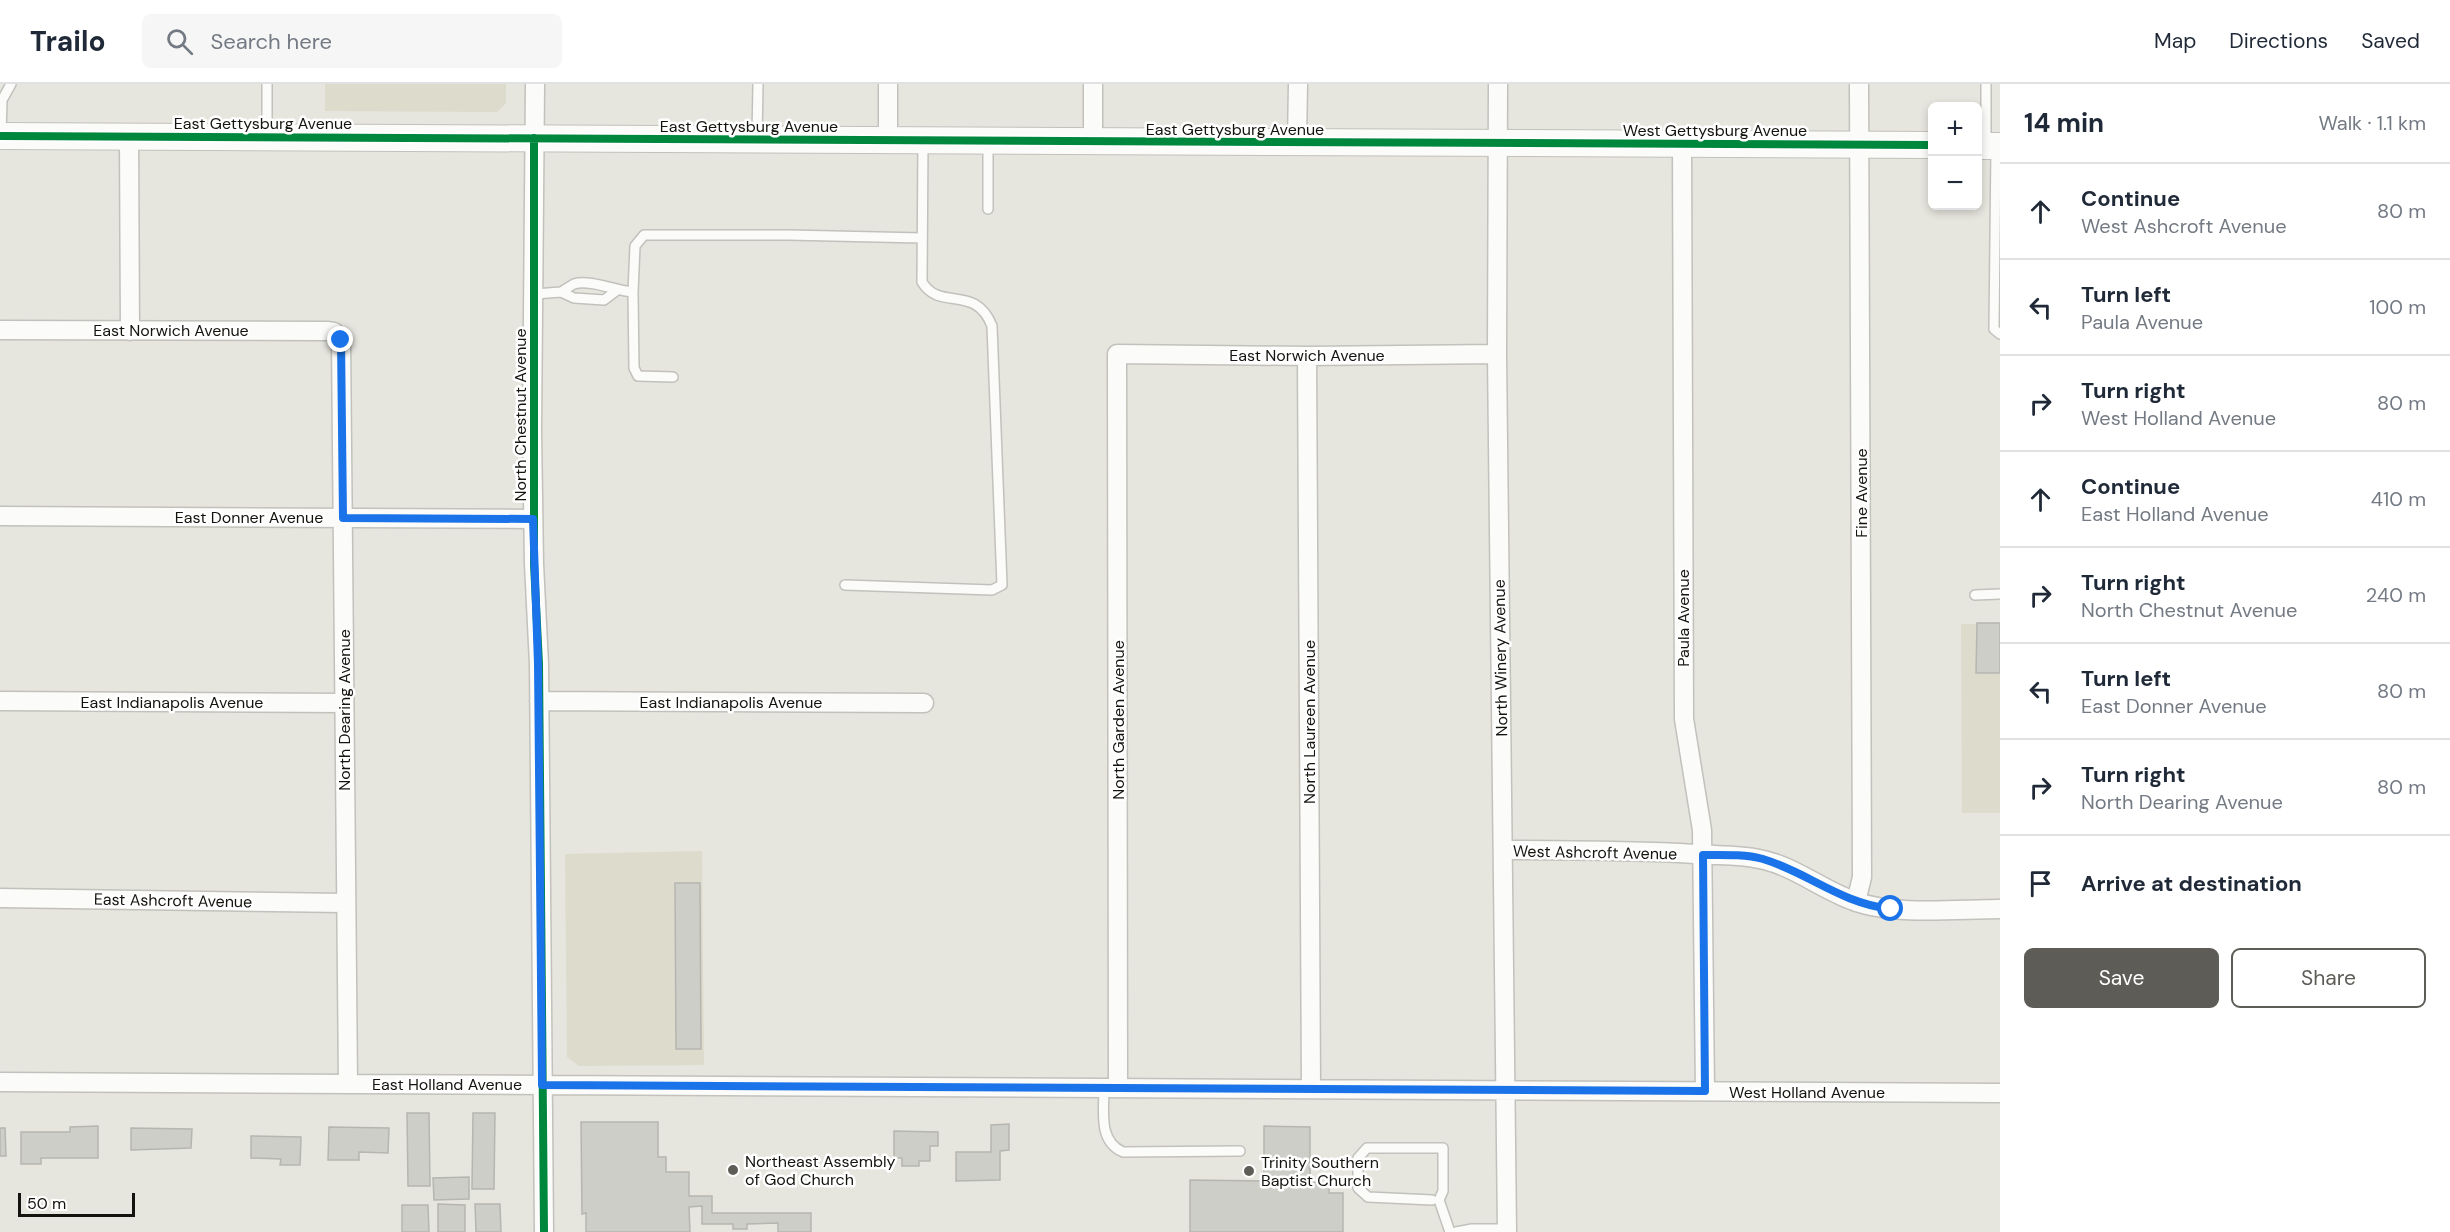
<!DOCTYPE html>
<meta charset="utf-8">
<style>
body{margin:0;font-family:"DM Sans",sans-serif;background:#f6f6f7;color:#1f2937}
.controls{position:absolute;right:18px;top:18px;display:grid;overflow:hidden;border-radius:9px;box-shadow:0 3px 9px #0003}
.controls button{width:54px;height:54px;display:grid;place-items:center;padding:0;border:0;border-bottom:2px solid #e0e1e3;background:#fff;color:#1f2937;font:30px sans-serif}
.scale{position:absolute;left:18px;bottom:15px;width:117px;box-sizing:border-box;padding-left:6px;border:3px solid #14130e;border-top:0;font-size:16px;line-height:21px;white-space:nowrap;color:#14130e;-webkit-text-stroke:4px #fff;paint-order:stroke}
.stop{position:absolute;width:18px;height:18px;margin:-14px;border:4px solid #1a73e8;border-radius:50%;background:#fff}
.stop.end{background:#1a73e8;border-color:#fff;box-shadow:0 2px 6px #0008}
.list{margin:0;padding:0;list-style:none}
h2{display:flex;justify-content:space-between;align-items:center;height:78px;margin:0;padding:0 24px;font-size:26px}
h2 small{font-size:20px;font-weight:400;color:#747a83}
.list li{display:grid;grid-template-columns:39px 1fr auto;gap:18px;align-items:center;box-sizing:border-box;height:96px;padding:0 24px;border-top:2px solid #e0e1e3}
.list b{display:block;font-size:22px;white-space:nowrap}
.list p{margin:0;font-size:20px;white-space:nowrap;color:#747a83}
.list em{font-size:20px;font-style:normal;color:#747a83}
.actions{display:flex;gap:12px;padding:18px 24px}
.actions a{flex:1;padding:14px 0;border:2px solid #5e5c57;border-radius:9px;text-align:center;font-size:21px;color:#5e5c57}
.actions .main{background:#5e5c57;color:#fff}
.icon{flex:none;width:33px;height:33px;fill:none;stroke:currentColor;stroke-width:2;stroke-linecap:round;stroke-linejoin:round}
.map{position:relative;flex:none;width:2000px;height:1148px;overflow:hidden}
header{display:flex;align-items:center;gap:36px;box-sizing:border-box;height:84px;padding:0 30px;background:#fff;border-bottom:2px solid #e0e1e3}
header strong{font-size:28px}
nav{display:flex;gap:33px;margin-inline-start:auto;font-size:21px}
.search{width:420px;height:54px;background:#f6f6f7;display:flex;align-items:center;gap:15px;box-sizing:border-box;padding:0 21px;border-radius:9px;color:#747a83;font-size:22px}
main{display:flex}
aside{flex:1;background:#fff}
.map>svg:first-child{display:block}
</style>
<header>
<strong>Trailo</strong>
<div class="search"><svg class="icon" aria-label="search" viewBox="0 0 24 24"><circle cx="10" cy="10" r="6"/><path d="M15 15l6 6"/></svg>Search here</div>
<nav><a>Map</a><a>Directions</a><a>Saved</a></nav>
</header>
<main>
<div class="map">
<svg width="2000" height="1148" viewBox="0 0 2000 1148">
<rect width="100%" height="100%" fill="#e6e5de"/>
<!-- built -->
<path fill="#dddbcc" d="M325,0h181v19l-9,9 -172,-1z
M1961,540h39v189h-38z
M702,767l2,214 -125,1 -12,-9 -2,-203z"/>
<!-- building -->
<path fill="#cecec8" stroke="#b6b6b0" stroke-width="1.5" d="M1977,539h23v50h-24z
M675,799h25l1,166h-25z
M407,1029h22l1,73h-22z
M473,1029h22l-1,76h-22z
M581,1038h77v35h8v15h23v24h23v17h99v19h-33v-9l-31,1v5h-14v-5h-31v-18l-13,1 1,25h-104v-19l-4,1z
M1009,1040v26l-9,1v29l-44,1v-29h35v-27z
M98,1042v32h-57v6h-20v-32h49v-5z
M1264,1042l46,1v55l19,1v10h14v39h-153v-52l74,1z
M329,1043l60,1 -1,25 -29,-1v8h-31z
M0,1044h5l1,28h-6z
M131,1044l61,1 -1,19 -60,2z
M894,1047l44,1v14h-8v15h-11v5h-17v-8h-8z
M251,1052l50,1 -1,28h-20l1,-6 -30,-1z
M469,1093v22l-35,1 -1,-22z
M438,1120l27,1v27h-27z
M475,1120h25l1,28h-25z
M402,1121h26l1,27h-27z"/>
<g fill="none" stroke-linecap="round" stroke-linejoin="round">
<!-- lane casing -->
<g stroke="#c2c1bb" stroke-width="12">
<path id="lane" d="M267,0v52
M1,50l1,-34 9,-16
M757,53l1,-53
M988,59v66
M1986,59v-59
M1996,64l-2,181 6,5
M561,208c4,-2 9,-6 13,-8 16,-5 42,7 59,8l2,-46 9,-11h144l134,3
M633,208l1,76 4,8 35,1
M535,210l26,-2 13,6 30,2 12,-9
M845,501l147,5 10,-5 -10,-259c-17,-43 -52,-14 -70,-44l1,-140
M1975,511l25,-1
M1104,1003c0,25 -6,54 19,65l117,-1
M1432,1116l-64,-3 -10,-9v-30l9,-10h76v43l-4,9 11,32
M1456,1148l16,-3h36"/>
</g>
<!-- street casing -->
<g stroke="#c2c1bb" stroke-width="21">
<path id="street" d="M535,0l-3,346 2,134 5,100 5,568
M1498,0l-1,270 10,878
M129,52l1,195
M888,56v-56
M1093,57v-57
M1297,58l1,-58
M1682,59l2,576 18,111 3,261
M0,246l327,1 7,1 7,8 7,744
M1307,272l4,733
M0,432l533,3
M0,617l344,2
M539,617l385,2
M1503,766c64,0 128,0 192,4 21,2 43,0 64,5 34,6 63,31 95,42 41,15 103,8 146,8
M0,814l345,5
M1856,818l6,-25 -3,-793
M0,998l2000,11
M1118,1003l-1,-733 190,2 190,-2"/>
</g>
<!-- secondary casing -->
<g stroke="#c2c1bb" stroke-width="28">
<path id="secondary" d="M0,52l1932,9
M1978,62h22"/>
</g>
<!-- lane -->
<use href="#lane" stroke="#fbfbfa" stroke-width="9"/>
<!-- street -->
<use href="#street" stroke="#fbfbfa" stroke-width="18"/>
<!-- secondary -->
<use href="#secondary" stroke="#fbfbfa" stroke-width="26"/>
<!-- cycleway casing -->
<g stroke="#fff" stroke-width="11">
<path id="cycleway" d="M0,52l1932,9
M534,54v426l5,100 5,568"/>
</g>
<!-- cycleway -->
<use href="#cycleway" stroke="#00873e" stroke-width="8"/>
</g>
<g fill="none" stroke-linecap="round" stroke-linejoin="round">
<!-- route -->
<path stroke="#1a73e8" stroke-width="8" d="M341,256l2,178 190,1 5,145 4,421 1163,6 -2,-236c20,0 41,-1 60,4 46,14 77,44 128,50"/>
</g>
<!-- markers -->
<g fill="#5e5c57" stroke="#fff" stroke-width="2">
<circle cx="733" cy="1086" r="6"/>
<circle cx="1249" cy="1087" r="6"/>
</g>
<g text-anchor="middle" stroke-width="5" stroke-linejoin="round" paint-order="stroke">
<!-- street labels -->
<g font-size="16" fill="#14130e" stroke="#fff">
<text x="263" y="45">East Gettysburg Avenue</text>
<text x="749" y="48">East Gettysburg Avenue</text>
<text x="1235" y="51">East Gettysburg Avenue</text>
<text x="1715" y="52">West Gettysburg Avenue</text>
<text x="171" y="252">East Norwich Avenue</text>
<text x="1307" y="277">East Norwich Avenue</text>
<text transform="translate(520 331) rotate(-90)" y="6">North Chestnut Avenue</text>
<text transform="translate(1861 409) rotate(-90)" y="6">Fine Avenue</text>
<text x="249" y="439">East Donner Avenue</text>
<text transform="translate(1683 534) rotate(-90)" y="6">Paula Avenue</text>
<text transform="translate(1500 574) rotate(-91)" y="6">North Winery Avenue</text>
<text x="172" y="624">East Indianapolis Avenue</text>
<text x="731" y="624">East Indianapolis Avenue</text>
<text transform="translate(344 626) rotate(-90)" y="6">North Dearing Avenue</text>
<text transform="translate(1118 636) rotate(-90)" y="6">North Garden Avenue</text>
<text transform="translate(1309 638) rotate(-90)" y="6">North Laureen Avenue</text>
<text transform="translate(1595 768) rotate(1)" y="6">West Ashcroft Avenue</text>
<text transform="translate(173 816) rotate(1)" y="6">East Ashcroft Avenue</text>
<text x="447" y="1006">East Holland Avenue</text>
<text x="1807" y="1014">West Holland Avenue</text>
</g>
<!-- poi labels -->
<g font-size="16" fill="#14130e" stroke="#fff" text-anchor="start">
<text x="745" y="1083">Northeast Assembly<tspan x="745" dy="18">of God Church</tspan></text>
<text x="1261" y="1084">Trinity Southern<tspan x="1261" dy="18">Baptist Church</tspan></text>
</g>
</g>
</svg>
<div class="controls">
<button>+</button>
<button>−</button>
</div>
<div class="scale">50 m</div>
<div class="stop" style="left:1891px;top:825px"></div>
<div class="stop end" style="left:341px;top:256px"></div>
</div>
<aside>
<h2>14 min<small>Walk · 1.1 km</small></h2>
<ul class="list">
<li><svg class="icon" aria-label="ahead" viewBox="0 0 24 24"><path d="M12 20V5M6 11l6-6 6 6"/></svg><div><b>Continue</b><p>West Ashcroft Avenue</p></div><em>80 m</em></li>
<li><svg class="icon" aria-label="left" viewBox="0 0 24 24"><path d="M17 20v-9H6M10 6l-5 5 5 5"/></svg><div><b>Turn left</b><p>Paula Avenue</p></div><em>100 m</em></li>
<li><svg class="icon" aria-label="right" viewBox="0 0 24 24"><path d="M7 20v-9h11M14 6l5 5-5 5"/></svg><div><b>Turn right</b><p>West Holland Avenue</p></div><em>80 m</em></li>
<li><svg class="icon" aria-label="ahead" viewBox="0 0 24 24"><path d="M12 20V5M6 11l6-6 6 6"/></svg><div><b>Continue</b><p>East Holland Avenue</p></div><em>410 m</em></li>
<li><svg class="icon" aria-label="right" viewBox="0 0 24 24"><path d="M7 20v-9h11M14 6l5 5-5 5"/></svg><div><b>Turn right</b><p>North Chestnut Avenue</p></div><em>240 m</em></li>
<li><svg class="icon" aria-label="left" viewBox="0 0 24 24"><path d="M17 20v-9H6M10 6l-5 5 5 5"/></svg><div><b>Turn left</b><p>East Donner Avenue</p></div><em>80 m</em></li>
<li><svg class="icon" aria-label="right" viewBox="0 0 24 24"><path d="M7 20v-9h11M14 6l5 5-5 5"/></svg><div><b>Turn right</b><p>North Dearing Avenue</p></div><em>80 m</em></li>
<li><svg class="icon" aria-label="arrive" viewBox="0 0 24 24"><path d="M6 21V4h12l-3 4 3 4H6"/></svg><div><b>Arrive at destination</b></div></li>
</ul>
<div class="actions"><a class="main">Save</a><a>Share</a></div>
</aside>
</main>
